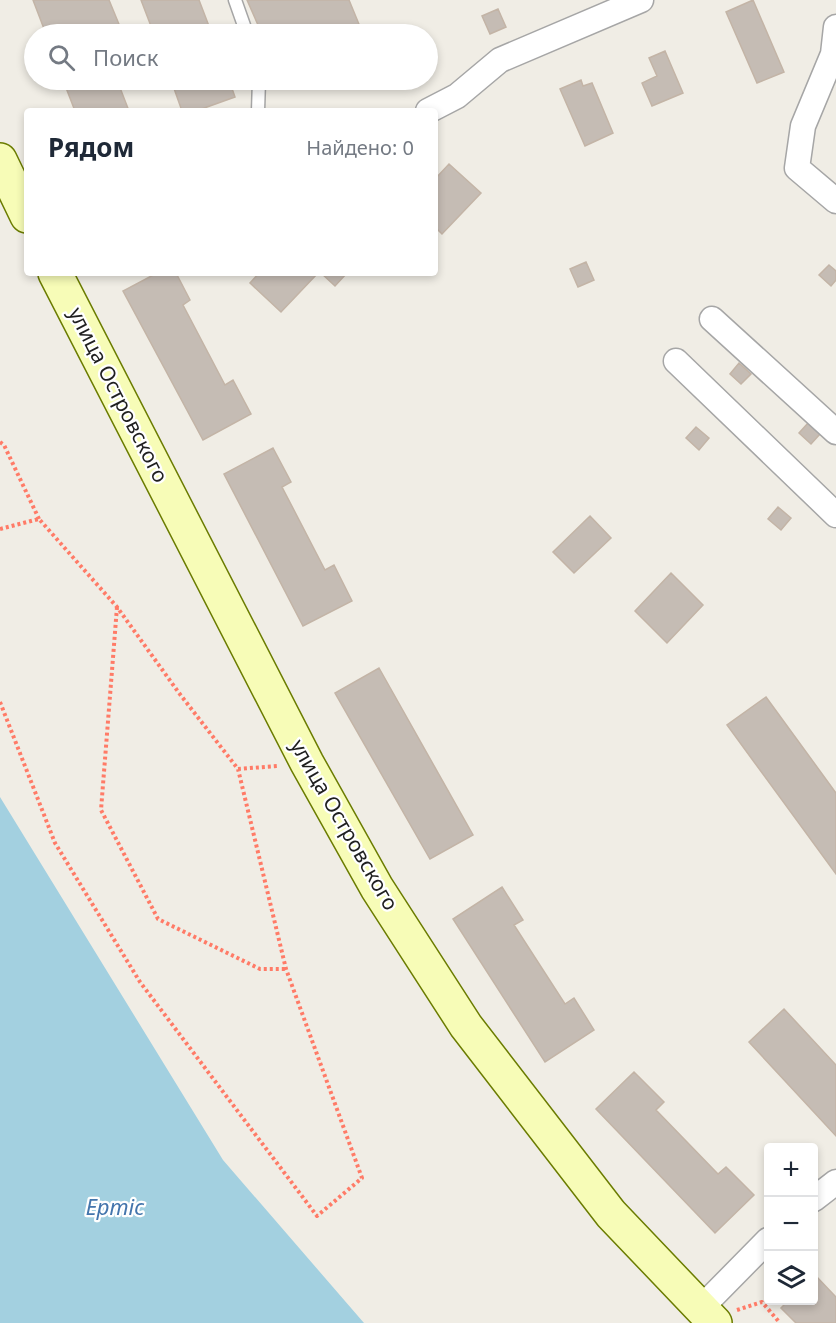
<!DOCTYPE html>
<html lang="ru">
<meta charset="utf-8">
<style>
body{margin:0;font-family:"Noto Sans",sans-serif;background:#f6f6f7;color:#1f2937}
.controls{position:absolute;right:18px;bottom:18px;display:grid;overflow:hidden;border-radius:6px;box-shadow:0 3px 9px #0003}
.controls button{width:54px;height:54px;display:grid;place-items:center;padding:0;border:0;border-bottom:2px solid #e0e1e3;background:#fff;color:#1f2937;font:30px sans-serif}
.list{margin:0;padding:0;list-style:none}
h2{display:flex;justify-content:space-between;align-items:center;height:78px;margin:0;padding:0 24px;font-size:26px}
h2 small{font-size:20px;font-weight:400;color:#747a83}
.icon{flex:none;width:33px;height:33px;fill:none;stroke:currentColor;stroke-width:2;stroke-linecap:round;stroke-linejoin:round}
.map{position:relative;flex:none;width:836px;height:1323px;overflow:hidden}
.search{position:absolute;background:#fff;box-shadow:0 3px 9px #0003;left:24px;top:24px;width:414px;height:66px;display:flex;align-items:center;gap:15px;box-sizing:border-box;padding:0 21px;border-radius:33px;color:#747a83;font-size:22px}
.panel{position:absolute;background:#fff;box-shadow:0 3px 9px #0003;left:24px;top:108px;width:414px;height:168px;border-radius:6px}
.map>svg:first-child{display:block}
</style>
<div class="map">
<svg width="836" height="1323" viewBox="0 0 836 1323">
<rect width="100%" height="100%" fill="#f0ede5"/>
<!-- water -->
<path fill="#a3d0e0" d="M0,797l223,363 141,163h-364z"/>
<!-- building -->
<path fill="#c5bcb4" stroke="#c3b4a6" stroke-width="1.5" d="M33,0h76l14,34h-77z
M141,0h58l13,34h-58z
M247,0h102l14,34h-101z
M753,0l31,72 -27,11 -31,-71z
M498,9l8,18 -16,7 -8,-18z
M665,51l18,42 -31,13 -10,-23 15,-7 -8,-18z
M63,80h54l12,31h-54z
M171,80h58l6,17 -39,14h-14z
M280,80h20l-17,6z
M581,80l2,6 9,-3 21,50 -28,13 -25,-57z
M449,164l32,29 -39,41 -7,-7v-48z
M586,262l8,18 -16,7 -8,-18z
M829,265l7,6v9l-5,6 -12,-11z
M157,273h19l14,27 -7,5 42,80 8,-5 18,34 -48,26 -80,-149z
M259,273h59l-37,39 -31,-29z
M321,273h26l-12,13z
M739,363l12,11 -10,10 -11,-10z
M808,423l12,11 -9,10 -12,-11z
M696,427l13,11 -10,12 -13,-12z
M273,448l18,34 -9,5 43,83 9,-5 18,36 -49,25 -79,-152z
M778,507l13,11 -10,12 -13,-11z
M590,516l21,22 -37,35 -21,-21z
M671,573l32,32 -36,38 -32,-32z
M379,668l94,167 -43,24 -95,-166z
M766,697l70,96v81l-109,-149z
M502,887l21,33 -9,5 51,79 9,-6 20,32 -49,32 -92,-143z
M784,1009l52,56v71l-87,-94z
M634,1072l30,30 -8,8 62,64 8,-7 28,28 -39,38 -119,-124z
M816,1276l20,21v26h-40l-15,-15 8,-8h25v-22z"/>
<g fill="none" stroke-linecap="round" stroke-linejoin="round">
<!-- lane casing -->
<g stroke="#a6a6a6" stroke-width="15">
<path id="lane" d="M235,0l12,34
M258,111l1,-31"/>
</g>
<!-- street casing -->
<g stroke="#a6a6a6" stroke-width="27">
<path id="street" d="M836,27l-3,27 -30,72 -6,42 39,33
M428,111l29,-15 43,-36 141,-60
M712,319l124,113
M676,361l160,154
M814,1199l22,-17
M701,1308l67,-68"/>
</g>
<!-- secondary casing -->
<g stroke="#6b7c00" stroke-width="36">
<path id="secondary" d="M0,160l27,56
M55,273l252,490 70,125 89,138 145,188 104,109"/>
</g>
<!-- path -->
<path stroke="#ff7b67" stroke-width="4" stroke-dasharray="3 3" stroke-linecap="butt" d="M0,442l4,3 35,74
M0,529l39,-10 78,88 62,86 59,76 39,-3
M117,607l-16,203 57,109 102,50h26
M0,702l55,141 85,139 177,234 45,-38 -76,-209 -48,-200
M737,1310l25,-8 18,21"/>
<!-- lane -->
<use href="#lane" stroke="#fff" stroke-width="12"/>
<!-- street -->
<use href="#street" stroke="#fff" stroke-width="24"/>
<!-- secondary -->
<use href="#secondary" stroke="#f7fcb7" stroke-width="33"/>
</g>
<g text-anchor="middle" stroke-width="4.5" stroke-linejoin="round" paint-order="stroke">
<!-- street labels -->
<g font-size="21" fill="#1f1f1f" stroke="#fff">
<text transform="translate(118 395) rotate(63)" y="7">улица Островского</text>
<text transform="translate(344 825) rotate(60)" y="7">улица Островского</text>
</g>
<!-- water labels -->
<g font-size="22" font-style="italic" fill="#4375ac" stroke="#fff">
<text x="115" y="1215">Ертіс</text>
</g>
</g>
</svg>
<div class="controls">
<button>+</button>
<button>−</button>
<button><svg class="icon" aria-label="layers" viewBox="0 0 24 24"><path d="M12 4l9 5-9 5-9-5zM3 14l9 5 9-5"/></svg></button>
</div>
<div class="search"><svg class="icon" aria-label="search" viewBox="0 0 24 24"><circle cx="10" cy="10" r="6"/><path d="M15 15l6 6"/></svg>Поиск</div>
<section class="panel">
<h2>Рядом<small>Найдено: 0</small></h2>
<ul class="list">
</ul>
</section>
</div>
